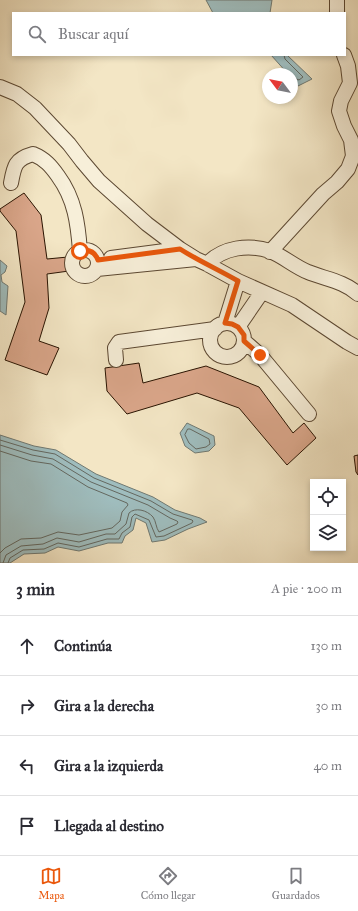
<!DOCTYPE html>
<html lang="es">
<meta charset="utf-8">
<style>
body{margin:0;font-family:"IM FELL Great Primer",serif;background:#f7f7f7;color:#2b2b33}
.controls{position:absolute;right:12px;bottom:12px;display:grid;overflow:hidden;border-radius:0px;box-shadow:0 2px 6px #0003}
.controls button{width:36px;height:36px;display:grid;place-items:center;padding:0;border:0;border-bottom:1px solid #e1e1e2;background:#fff;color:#2b2b33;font:20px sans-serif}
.compass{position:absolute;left:262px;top:68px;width:36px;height:36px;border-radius:50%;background:#fff;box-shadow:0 2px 6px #0003;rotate:302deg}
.stop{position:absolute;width:12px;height:12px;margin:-9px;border:3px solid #ea580c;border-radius:50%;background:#fff}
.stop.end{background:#ea580c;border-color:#fff;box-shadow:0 1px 4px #0008}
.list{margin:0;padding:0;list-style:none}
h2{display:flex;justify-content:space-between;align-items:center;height:52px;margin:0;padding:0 16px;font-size:17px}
h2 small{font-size:13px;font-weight:400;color:#7c7c81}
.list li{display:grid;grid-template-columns:26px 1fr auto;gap:12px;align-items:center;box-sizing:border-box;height:60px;padding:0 16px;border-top:1px solid #e1e1e2}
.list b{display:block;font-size:15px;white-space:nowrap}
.list em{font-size:13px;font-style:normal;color:#7c7c81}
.icon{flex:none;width:22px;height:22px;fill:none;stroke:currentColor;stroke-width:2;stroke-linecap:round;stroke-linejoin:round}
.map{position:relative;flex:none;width:358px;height:563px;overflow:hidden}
.search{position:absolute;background:#fff;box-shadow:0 2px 6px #0003;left:12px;right:12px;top:12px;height:44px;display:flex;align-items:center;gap:10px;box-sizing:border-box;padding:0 14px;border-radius:0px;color:#7c7c81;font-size:15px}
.sheet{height:292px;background:#fff}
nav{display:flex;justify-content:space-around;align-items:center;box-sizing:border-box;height:56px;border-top:1px solid #e1e1e2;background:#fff;font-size:11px;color:#7c7c81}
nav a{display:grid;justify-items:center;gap:2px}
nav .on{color:#ea580c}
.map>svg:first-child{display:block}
</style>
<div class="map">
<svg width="358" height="563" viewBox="0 0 358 563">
<rect width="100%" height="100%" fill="#f3e6c5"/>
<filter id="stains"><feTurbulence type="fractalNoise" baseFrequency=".005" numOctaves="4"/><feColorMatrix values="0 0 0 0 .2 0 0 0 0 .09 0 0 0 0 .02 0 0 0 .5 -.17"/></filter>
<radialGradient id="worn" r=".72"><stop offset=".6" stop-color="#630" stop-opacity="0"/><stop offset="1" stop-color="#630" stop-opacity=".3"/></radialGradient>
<!-- water -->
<path fill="#9fbdbe" stroke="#707972" d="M206,0h66l-2,13h-57z
M271,55h16l25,24 -14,7 -6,-7v-5h-4z
M0,260l7,6 -2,6 -4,3 1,7 6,4 -2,29 -6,-4z
M187,423l27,13 1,9 -6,6 -14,2 -10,-7 -5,-13z
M0,435l34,11 22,4 40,24 57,23 22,13 25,8 7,4 -19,7 -23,11 -13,2 -6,-19 -10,-5 -3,12 -8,6 -3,7h-14l-29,8 -21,-4 -13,6 -21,1 -14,9h-10z"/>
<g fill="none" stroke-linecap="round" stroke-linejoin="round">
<!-- shore -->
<path stroke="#646860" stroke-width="1" d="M284,55l1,4 18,18 -4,3 -7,-3
M188,429h2l19,10 1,5 -4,3 -10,2 -7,-6 -4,-8z
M0,440l33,10 22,4 39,24 57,23 22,13 19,6 1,1 -1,2 -28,13 -8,1 -7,-17 -14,-6 -3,3 -2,10 -8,6 -3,6h-12l-28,8 -21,-4 -14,6 -21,1 -13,8 -2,5
M0,445l32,10 21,4 38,23 57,23 22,13 7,3 1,1 -1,2 -18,8c-3,-4 -3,-11 -6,-15 -6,-7 -18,-10 -24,-4l-3,11 -11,10h-9l-27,8 -22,-4 -14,6 -22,2 -15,9 -3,8
M0,451l31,10 20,3 37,23 39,16 1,2 -6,7 -2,9 -8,7 -33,7 -21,-3 -17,6 -20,1 -16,9 -5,5"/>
</g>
<!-- building -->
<path fill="#daa68a" stroke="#291301" d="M24,193l17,22 6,44 21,-2 1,14 -22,3 2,34 -10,33 20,7 -12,27 -42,-15 20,-58 -9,-71 -16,-20v-2z
M139,363l4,20 63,-17 53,21 34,46 11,-10 12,15 -29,27 -48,-57 -42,-15 -70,21 -20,-23 -2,-23z
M358,455v20l-2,-3 -2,-16z"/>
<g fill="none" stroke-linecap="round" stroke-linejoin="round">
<!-- minor casing -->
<g stroke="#5c4832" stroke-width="16">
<path id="minor" d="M337,13v-13
M0,87l17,7 18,14 34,36 13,17 17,20 48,43 33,25 16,10 11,5 31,17 54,24 55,37 11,6
M11,183c3,-17 4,-24 22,-29 12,5 18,12 25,22 17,23 20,48 22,75
M72 263a13 13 0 1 1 26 0a13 13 0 1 1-26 0Z
M270,252l53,-58 14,-12 11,-13 5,-13 -2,-16 -7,-14 -5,-15 2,-10 9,-18 -2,-17 -4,-11
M111,258l69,-9
M207,264c16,-17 42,-20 63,-13 13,5 25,16 38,21 17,7 36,9 50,22
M97,269l99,-10
M225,323l13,-42
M210 340a17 17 0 1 1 34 0a17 17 0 1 1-34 0Z
M238,327l24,-35
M244,341l16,14 49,59
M116,360l-1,-12 4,-6 96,-13"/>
</g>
<!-- minor -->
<use href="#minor" stroke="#f7efd9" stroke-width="14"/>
</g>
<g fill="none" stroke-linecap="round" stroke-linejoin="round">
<!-- route -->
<path stroke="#ea580c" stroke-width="5" d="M80,251c9,-2 15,1 18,9l82,-11c19,12 39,21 58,32l-13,42 7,1 6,3 6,8v6l16,14"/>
</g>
<rect width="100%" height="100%" filter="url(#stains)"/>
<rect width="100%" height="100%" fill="url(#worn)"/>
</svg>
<div class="controls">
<button><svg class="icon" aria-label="locate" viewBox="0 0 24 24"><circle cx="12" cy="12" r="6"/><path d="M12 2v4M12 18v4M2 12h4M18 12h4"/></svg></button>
<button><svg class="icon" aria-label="layers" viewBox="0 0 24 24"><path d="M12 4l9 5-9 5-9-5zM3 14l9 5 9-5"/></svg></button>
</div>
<svg class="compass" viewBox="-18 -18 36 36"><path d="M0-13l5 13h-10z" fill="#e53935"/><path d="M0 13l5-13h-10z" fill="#7c7c81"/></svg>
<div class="stop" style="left:80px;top:251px"></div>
<div class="stop end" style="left:260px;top:355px"></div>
<div class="search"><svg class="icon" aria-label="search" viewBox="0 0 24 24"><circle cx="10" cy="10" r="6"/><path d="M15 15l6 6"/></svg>Buscar aquí</div>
</div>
<section class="sheet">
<h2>3 min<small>A pie · 200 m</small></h2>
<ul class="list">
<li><svg class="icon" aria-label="ahead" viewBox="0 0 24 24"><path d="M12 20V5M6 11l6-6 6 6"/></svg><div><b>Continúa</b></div><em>130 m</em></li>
<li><svg class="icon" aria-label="right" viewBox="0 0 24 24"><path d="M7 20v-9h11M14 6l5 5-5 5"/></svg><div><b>Gira a la derecha</b></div><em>30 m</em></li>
<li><svg class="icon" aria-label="left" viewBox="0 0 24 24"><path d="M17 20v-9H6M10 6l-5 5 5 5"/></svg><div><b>Gira a la izquierda</b></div><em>40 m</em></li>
<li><svg class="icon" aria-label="arrive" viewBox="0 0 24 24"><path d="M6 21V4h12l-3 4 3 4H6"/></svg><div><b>Llegada al destino</b></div></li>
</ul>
</section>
<nav>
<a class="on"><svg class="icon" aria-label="map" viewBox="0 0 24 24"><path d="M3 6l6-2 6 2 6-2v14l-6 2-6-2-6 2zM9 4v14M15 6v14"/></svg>Mapa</a>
<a><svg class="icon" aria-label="directions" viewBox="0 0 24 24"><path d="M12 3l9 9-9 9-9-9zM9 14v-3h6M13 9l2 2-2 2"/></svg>Cómo llegar</a>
<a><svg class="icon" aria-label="saved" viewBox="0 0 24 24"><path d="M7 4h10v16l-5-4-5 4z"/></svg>Guardados</a>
</nav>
